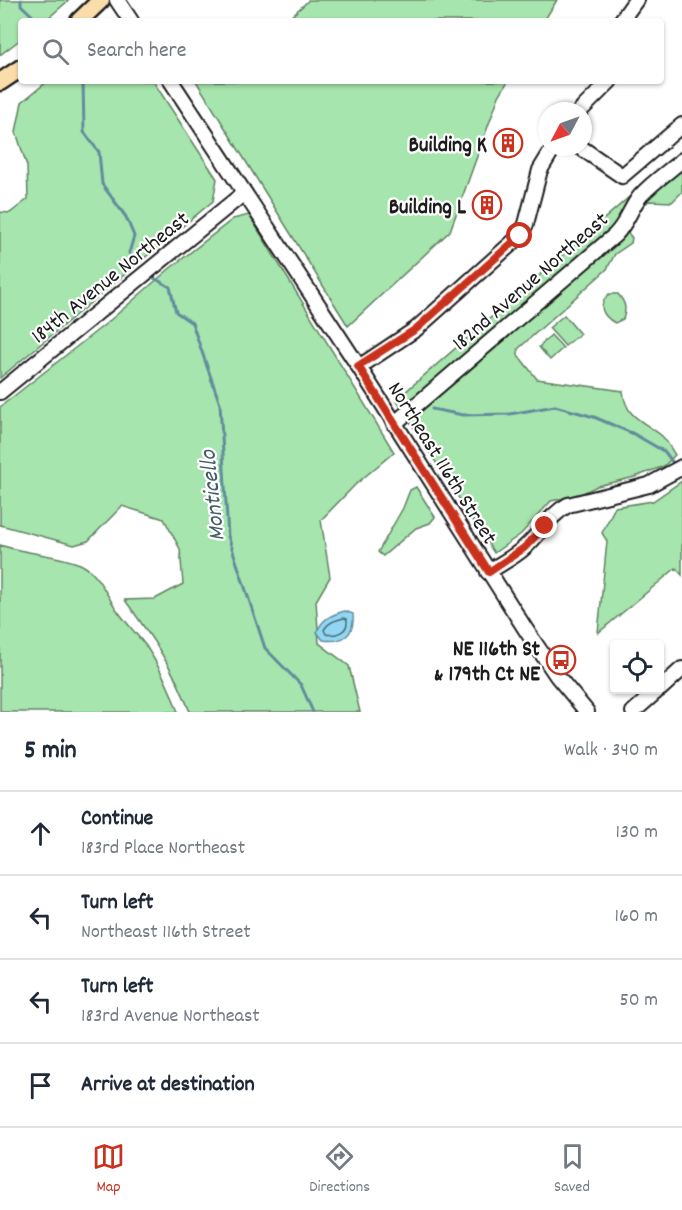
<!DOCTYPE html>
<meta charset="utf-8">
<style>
body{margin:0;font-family:Dekko,sans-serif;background:#f2f2f3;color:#1f2937}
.controls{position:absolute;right:18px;bottom:18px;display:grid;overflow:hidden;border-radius:6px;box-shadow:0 2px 4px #0004}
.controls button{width:54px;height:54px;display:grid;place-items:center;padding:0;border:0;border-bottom:2px solid #e0e1e3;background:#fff;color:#1f2937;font:30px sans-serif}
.compass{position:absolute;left:538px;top:102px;width:54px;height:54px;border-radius:50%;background:#fff;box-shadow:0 2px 4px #0004;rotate:229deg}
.stop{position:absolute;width:18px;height:18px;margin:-14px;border:4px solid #c8321e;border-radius:50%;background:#fff}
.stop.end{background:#c8321e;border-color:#fff;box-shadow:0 2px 6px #0008}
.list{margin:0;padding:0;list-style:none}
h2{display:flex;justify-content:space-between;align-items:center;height:78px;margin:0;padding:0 24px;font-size:26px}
h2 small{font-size:20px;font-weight:400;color:#747a83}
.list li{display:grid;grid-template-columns:39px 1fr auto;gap:18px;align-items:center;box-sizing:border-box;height:84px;padding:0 24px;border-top:2px solid #e0e1e3}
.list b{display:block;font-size:22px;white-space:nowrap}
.list p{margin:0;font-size:20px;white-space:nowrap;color:#747a83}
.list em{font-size:20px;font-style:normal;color:#747a83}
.icon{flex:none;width:33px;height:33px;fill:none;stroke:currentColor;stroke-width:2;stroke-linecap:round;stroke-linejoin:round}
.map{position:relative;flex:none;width:682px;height:712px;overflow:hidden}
.search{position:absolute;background:#fff;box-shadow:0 2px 4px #0004;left:18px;right:18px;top:18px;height:66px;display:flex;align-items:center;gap:15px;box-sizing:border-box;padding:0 21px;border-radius:6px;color:#747a83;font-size:22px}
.sheet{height:414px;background:#fff}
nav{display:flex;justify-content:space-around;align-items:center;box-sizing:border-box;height:84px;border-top:2px solid #e0e1e3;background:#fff;font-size:16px;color:#747a83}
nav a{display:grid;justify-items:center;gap:3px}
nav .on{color:#c8321e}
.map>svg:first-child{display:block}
</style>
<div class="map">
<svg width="682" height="712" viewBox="0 0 682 712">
<rect width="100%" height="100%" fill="#fff"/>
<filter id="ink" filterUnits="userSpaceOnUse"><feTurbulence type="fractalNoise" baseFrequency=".0167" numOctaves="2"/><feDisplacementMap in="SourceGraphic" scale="12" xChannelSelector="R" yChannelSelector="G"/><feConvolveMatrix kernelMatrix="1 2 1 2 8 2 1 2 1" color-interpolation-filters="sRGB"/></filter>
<g filter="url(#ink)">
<!-- green -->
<path fill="#a6e5ad" stroke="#618064" stroke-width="1.5" d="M0,0h69l-24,21h-24v18l-21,16z
M309,0h248l-13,21h-258z
M48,81h105l64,98 -4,22 -213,177v-166l10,1 18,-14 -1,-33 -11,-34 6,-30z
M196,81h312l-9,15 -49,135 -102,95z
M682,151v41l-10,10 -23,-1 -28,22 11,15 -1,5 -16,11 -8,15 -89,80v6l19,24 86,12c3,28 20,29 39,45 5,5 9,13 13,19l-11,11 -29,11 -38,9 -18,9 -28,6 -30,33 -27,19 -98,-153z
M249,215l145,237 -39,33 -34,35 9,57 -14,24 3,42 30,23 11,46h-170c-17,-45 -37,-73 -65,-112l30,-1 28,-15 -3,-35 -16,-30 -42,-13 -34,35 -14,4 -74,-20v-118l108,-85 60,-52 65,-51z
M609,294h9c7,8 9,15 5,25l-8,4c-13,-7 -18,-18 -6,-29z
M564,315l16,19 -15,12 -16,-18z
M551,335l12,13 -13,12 -11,-13z
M682,481v94l-6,-7 -78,65 9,-92 -5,-8 13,-26 38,-6z
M416,487l19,30 -5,6 -14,5 -33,28 -5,-4 25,-44 7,-18z
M0,545c26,9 55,9 80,19 18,8 26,31 37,46 9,13 20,24 29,36 14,21 24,43 32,66h-178z"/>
<!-- water -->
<path fill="#91d7f3" stroke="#628c9d" stroke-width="1.5" d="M345,611l8,3c2,21 -10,29 -30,26l-6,-8c5,-14 15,-17 28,-21z"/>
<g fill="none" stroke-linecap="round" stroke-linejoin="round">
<!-- shore -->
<path stroke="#4b6772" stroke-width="1.5" d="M344,618l3,1c2,13 -11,17 -21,15l-2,-4c4,-8 12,-10 20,-12z"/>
<!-- stream -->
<path stroke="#628c9d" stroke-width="3" d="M21,0v5l17,16
M83,81l1,51 15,20 3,32 24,33 8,19 -5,17 9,12
M154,278l16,9 6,25 16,11 28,81 8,132 37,112 36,37 12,27
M432,409l31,6 47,-1 45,-8 39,11 40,17 31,18 11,15"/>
<!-- minor casing -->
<g stroke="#1c1c1c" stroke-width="18">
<path id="minor" d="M117,0l14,21
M621,21l15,-21
M171,81l188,286 167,263 31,46 30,36
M580,111l30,-30
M580,147l42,29 60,-51
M359,367l57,-38 104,-93 6,-12 14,-54 14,-23
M0,392l244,-199
M394,424l221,-189c13,-13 15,-27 26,-40 12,-13 28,-24 41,-35
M488,572c12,-8 26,-15 36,-24 16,-13 25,-33 44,-43l81,-20 33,-18
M660,689l22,-20
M633,712l25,-22"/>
</g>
<!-- major casing -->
<g stroke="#1c1c1c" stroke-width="21">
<path id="major" d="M79,21l22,-21
M0,82l21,-14"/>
</g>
<!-- minor -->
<use href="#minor" stroke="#fff" stroke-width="14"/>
<!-- major -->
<use href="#major" stroke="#faddab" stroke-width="16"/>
</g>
</g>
<g fill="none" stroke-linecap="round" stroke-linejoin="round" filter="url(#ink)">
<!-- route -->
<path stroke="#c8321e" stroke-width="8" d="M520,236l-104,93 -58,37 131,206 35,-24 21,-22"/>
</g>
<!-- icons -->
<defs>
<g id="building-ring" transform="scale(1.5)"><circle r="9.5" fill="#fff" stroke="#c8321e" stroke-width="1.5"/><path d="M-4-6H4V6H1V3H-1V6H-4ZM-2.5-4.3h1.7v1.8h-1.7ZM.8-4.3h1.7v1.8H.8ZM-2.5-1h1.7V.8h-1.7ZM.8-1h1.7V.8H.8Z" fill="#c8321e"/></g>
<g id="bus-ring" transform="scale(1.5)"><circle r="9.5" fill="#fff" stroke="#c8321e" stroke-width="1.5"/><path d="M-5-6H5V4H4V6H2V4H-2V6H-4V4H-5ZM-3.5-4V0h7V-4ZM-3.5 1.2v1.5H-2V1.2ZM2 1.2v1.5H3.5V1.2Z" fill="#c8321e"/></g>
</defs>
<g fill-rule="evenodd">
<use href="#building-ring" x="508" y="143"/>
<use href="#building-ring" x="487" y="205"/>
<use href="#bus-ring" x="561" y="660"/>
</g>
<g text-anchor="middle" stroke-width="4.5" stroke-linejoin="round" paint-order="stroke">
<!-- poi labels -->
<g font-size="22" font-weight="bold" fill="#1c1c1c" stroke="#fff" text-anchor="end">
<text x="487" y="151">Building K</text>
<text x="466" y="213">Building L</text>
<text x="540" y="655">NE 116th St<tspan x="540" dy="25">&amp; 179th Ct NE</tspan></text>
</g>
<!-- street labels -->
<g font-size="22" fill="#1c1c1c" stroke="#fff">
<text transform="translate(109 276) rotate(-39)" y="8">184th Avenue Northeast</text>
<text transform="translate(529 280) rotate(-41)" y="8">182nd Avenue Northeast</text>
<text transform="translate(444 462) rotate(58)" y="8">Northeast 116th Street</text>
</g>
<!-- water labels -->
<g font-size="24" font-style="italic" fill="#455d67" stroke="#fff">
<text transform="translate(211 496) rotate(-96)" y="8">Monticello</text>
</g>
</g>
</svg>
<div class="controls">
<button><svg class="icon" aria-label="locate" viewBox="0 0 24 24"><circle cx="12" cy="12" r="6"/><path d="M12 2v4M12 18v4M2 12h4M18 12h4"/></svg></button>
</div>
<svg class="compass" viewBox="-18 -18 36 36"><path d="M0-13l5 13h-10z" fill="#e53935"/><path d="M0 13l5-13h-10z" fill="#747a83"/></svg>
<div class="stop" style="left:520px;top:236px"></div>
<div class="stop end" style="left:545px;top:526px"></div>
<div class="search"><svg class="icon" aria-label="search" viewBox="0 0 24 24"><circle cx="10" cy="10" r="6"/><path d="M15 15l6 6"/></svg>Search here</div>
</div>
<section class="sheet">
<h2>5 min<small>Walk · 340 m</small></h2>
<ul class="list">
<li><svg class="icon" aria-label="ahead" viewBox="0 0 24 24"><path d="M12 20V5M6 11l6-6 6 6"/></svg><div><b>Continue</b><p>183rd Place Northeast</p></div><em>130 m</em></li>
<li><svg class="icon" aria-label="left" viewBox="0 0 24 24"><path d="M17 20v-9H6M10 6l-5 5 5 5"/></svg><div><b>Turn left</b><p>Northeast 116th Street</p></div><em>160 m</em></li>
<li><svg class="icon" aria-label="left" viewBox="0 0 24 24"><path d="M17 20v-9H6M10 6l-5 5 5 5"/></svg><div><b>Turn left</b><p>183rd Avenue Northeast</p></div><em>50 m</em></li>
<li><svg class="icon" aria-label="arrive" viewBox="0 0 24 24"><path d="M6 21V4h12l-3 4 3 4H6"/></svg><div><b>Arrive at destination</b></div></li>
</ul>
</section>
<nav>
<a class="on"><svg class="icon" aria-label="map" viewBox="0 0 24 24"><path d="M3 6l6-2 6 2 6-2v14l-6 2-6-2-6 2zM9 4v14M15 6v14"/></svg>Map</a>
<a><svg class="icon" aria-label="directions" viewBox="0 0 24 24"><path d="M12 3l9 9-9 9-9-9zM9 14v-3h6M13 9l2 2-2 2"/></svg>Directions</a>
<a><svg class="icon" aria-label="saved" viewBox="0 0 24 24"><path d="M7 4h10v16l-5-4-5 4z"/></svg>Saved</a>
</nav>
